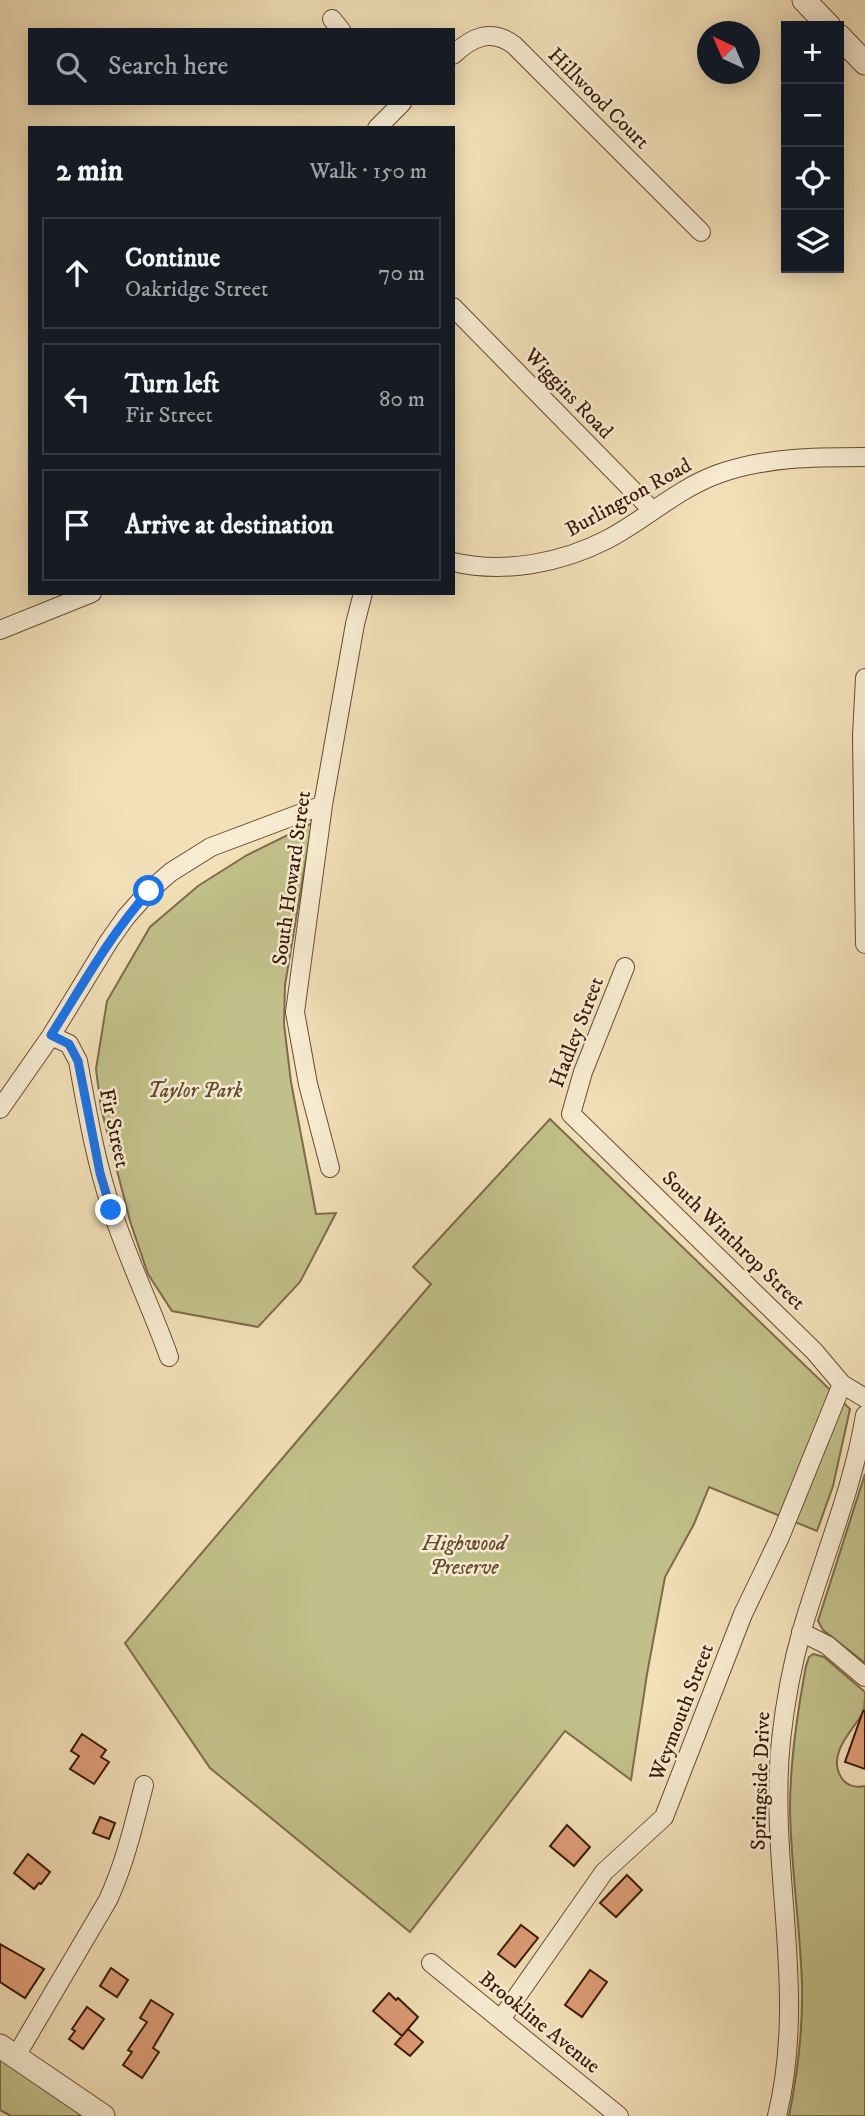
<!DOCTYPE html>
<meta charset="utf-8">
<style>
body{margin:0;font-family:"IM FELL DW Pica",serif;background:#20242c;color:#f1f3f6}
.controls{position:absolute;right:21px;top:21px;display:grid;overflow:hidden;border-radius:0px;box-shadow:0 4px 18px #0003}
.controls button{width:63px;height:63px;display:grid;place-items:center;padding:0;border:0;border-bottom:2px solid #363941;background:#171b24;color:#f1f3f6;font:35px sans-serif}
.compass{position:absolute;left:697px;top:21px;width:63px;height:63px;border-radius:50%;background:#171b24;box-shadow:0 4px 18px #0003;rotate:316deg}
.stop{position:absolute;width:21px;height:21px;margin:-16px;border:5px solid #1a73e8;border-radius:50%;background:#fff}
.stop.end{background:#1a73e8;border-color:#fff;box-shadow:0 2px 7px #0008}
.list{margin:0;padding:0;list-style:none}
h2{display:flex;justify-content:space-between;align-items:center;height:91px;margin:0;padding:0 28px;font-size:30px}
h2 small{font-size:23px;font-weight:400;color:#9ea1a6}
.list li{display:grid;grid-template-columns:46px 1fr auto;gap:21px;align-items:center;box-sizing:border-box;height:112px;margin:0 14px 14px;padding:0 14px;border:2px solid #363941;border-radius:0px}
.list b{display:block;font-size:26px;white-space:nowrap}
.list p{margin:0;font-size:23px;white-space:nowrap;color:#9ea1a6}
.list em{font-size:23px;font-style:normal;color:#9ea1a6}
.icon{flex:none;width:38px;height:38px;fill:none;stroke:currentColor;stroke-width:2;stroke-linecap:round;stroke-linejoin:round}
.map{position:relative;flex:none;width:865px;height:2116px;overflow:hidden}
.search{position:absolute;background:#171b24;box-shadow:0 4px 18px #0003;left:28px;top:28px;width:427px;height:77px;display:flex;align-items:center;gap:18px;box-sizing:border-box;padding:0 24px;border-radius:0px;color:#9ea1a6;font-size:26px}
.panel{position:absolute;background:#171b24;box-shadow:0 4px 18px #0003;left:28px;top:126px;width:427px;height:469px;border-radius:0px}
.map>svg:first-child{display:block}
</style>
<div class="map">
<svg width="865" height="2116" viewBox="0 0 865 2116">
<rect width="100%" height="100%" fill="#f2e0b8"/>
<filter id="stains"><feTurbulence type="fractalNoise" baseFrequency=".00286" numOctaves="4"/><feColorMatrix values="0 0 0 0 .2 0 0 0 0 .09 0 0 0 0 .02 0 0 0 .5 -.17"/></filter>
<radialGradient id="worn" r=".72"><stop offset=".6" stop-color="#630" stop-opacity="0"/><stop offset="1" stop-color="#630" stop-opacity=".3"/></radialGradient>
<!-- green -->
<path fill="#c2c08a" stroke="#7e6c49" stroke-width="2" d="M312,823l-27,162 -1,39 7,58 25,132 20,-1 -36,69 -42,45 -86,-16 -24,-37 -18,-53 -29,-113 -5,-39 11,-68 43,-74 48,-41 49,-31z
M550,1119l300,290 -17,77 -16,45 -108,-44 -15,37 -29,53 -18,97 -16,106 -66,-49 -155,201 -200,-164 -85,-125 306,-359 -18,-17z
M865,1474v189l-42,-33 -5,-9z
M813,1654l11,3 41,35c0,6 0,16 -2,21 -11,18 -36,41 -22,64 5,9 15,11 24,9v330h-76c9,-44 14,-87 13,-132 -2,-58 -11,-117 -12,-175 0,-48 7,-95 16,-143l3,-9z
M0,2056l88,60h-77l-11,-6z"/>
<!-- building -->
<path fill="#dd9c76" stroke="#3a1908" stroke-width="2" d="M863,1711h2v58l-20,-7z
M82,1734l24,16 -5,7 8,5 -15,22 -24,-15 9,-13 -8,-5z
M100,1817l15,6 -6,16 -16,-6z
M567,1825l23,22 -16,19 -24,-20z
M28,1854l22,18 -9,12 -2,-1 -5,6 -20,-16z
M627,1875l15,15 -26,27 -16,-14z
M521,1925l17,13 -23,29 -17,-13z
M0,1944l44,25 -19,29 -25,-16z
M111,1968l17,12 -11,17 -17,-11z
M590,1970l17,12 -25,35 -17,-12z
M389,1993l7,7 2,-2 20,19 -16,19 -29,-25z
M151,2000l22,14 -20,34 6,4 -17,26 -19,-13 9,-13 -4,-2 19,-28 -7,-4z
M87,2007l17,12 -21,30 -14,-10 6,-8 -3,-2z
M408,2029l15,13 -13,14 -15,-12z"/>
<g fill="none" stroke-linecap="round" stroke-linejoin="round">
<!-- minor casing -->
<g stroke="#684b34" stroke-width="20">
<path id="minor" d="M332,19l9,11
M453,55c19,-18 38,-27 61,-10l187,187
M377,128l25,-25
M453,307l199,203
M453,562c51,12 109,1 155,-23 38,-20 69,-50 110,-65 48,-17 97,-17 147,-17
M0,630l92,-37
M865,678l-3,58 3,208
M625,967l-42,105 -12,42 243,237 28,33 23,14
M51,1036l18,8 9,17c9,49 17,99 33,146 16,51 40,99 58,150
M0,1109l51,-73 58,-95 17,-24 23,-26 22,-19 40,-25 112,-42
M330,1168l-22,-84 -13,-72 28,-207 32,-181 8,-31
M801,1632l26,13 38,32
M431,1963l188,153
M501,2019l103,-147 60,-55 79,-203 37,-77 62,-153
M16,2056l92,-156c17,-37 26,-76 36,-115
M777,2116c31,-127 -9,-249 4,-376 4,-37 11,-75 21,-110 21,-72 51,-141 63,-215"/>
</g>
<!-- tertiary casing -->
<g stroke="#684b34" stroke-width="25">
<path id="tertiary" d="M804,0l25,26
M839,36l26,27
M0,2046l103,70"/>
</g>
<!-- minor -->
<use href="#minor" stroke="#f7ebd1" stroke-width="18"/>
<!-- tertiary -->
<use href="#tertiary" stroke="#f7ebd1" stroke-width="23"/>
</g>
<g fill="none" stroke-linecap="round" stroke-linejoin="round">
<!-- route -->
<path stroke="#1a73e8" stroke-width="9" d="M111,1210l-11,-37 -22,-112 -9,-17 -18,-9c31,-49 59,-100 98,-144"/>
</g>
<g text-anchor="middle" stroke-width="5" stroke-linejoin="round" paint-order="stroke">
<!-- street labels -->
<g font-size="21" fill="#3a1908" stroke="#f7ebd1">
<text transform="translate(599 98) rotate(45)" y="7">Hillwood Court</text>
<text transform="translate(569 393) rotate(46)" y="7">Wiggins Road</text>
<text transform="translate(628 497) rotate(-29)" y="7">Burlington Road</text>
<text transform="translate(291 878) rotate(-82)" y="7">South Howard Street</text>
<text transform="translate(576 1032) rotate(-69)" y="7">Hadley Street</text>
<text transform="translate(115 1128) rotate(78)" y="7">Fir Street</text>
<text transform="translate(734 1240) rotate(44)" y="7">South Winthrop Street</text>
<text transform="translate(681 1712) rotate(-69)" y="7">Weymouth Street</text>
<text transform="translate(760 1781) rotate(-88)" y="7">Springside Drive</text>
<text transform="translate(540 2022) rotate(39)" y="7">Brookline Avenue</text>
</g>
<!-- park labels -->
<g font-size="21" font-style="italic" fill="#634b2f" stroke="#f7ebd1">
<text x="195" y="1097">Taylor Park</text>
<text x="464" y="1550">Highwood<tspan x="464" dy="24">Preserve</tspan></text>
</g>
</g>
<rect width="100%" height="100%" filter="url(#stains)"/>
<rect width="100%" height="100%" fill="url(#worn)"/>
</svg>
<div class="controls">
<button>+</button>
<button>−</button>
<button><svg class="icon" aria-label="locate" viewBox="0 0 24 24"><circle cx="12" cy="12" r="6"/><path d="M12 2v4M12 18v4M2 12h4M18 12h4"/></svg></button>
<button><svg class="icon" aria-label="layers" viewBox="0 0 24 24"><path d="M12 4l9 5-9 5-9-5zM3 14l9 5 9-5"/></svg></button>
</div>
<svg class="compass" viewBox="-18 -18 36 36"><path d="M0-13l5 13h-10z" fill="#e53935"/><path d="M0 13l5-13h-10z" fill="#9ea1a6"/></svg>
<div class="stop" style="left:149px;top:891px"></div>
<div class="stop end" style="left:111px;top:1210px"></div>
<div class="search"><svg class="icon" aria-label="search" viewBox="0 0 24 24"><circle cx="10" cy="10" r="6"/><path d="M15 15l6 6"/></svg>Search here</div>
<section class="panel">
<h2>2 min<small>Walk · 150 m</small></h2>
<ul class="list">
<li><svg class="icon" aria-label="ahead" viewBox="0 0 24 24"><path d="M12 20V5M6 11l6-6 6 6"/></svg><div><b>Continue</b><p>Oakridge Street</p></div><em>70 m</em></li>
<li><svg class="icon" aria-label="left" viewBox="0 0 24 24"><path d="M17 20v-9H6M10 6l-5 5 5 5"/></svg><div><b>Turn left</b><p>Fir Street</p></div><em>80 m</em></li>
<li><svg class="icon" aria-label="arrive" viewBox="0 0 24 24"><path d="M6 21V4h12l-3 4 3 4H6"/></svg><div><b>Arrive at destination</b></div></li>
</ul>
</section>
</div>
